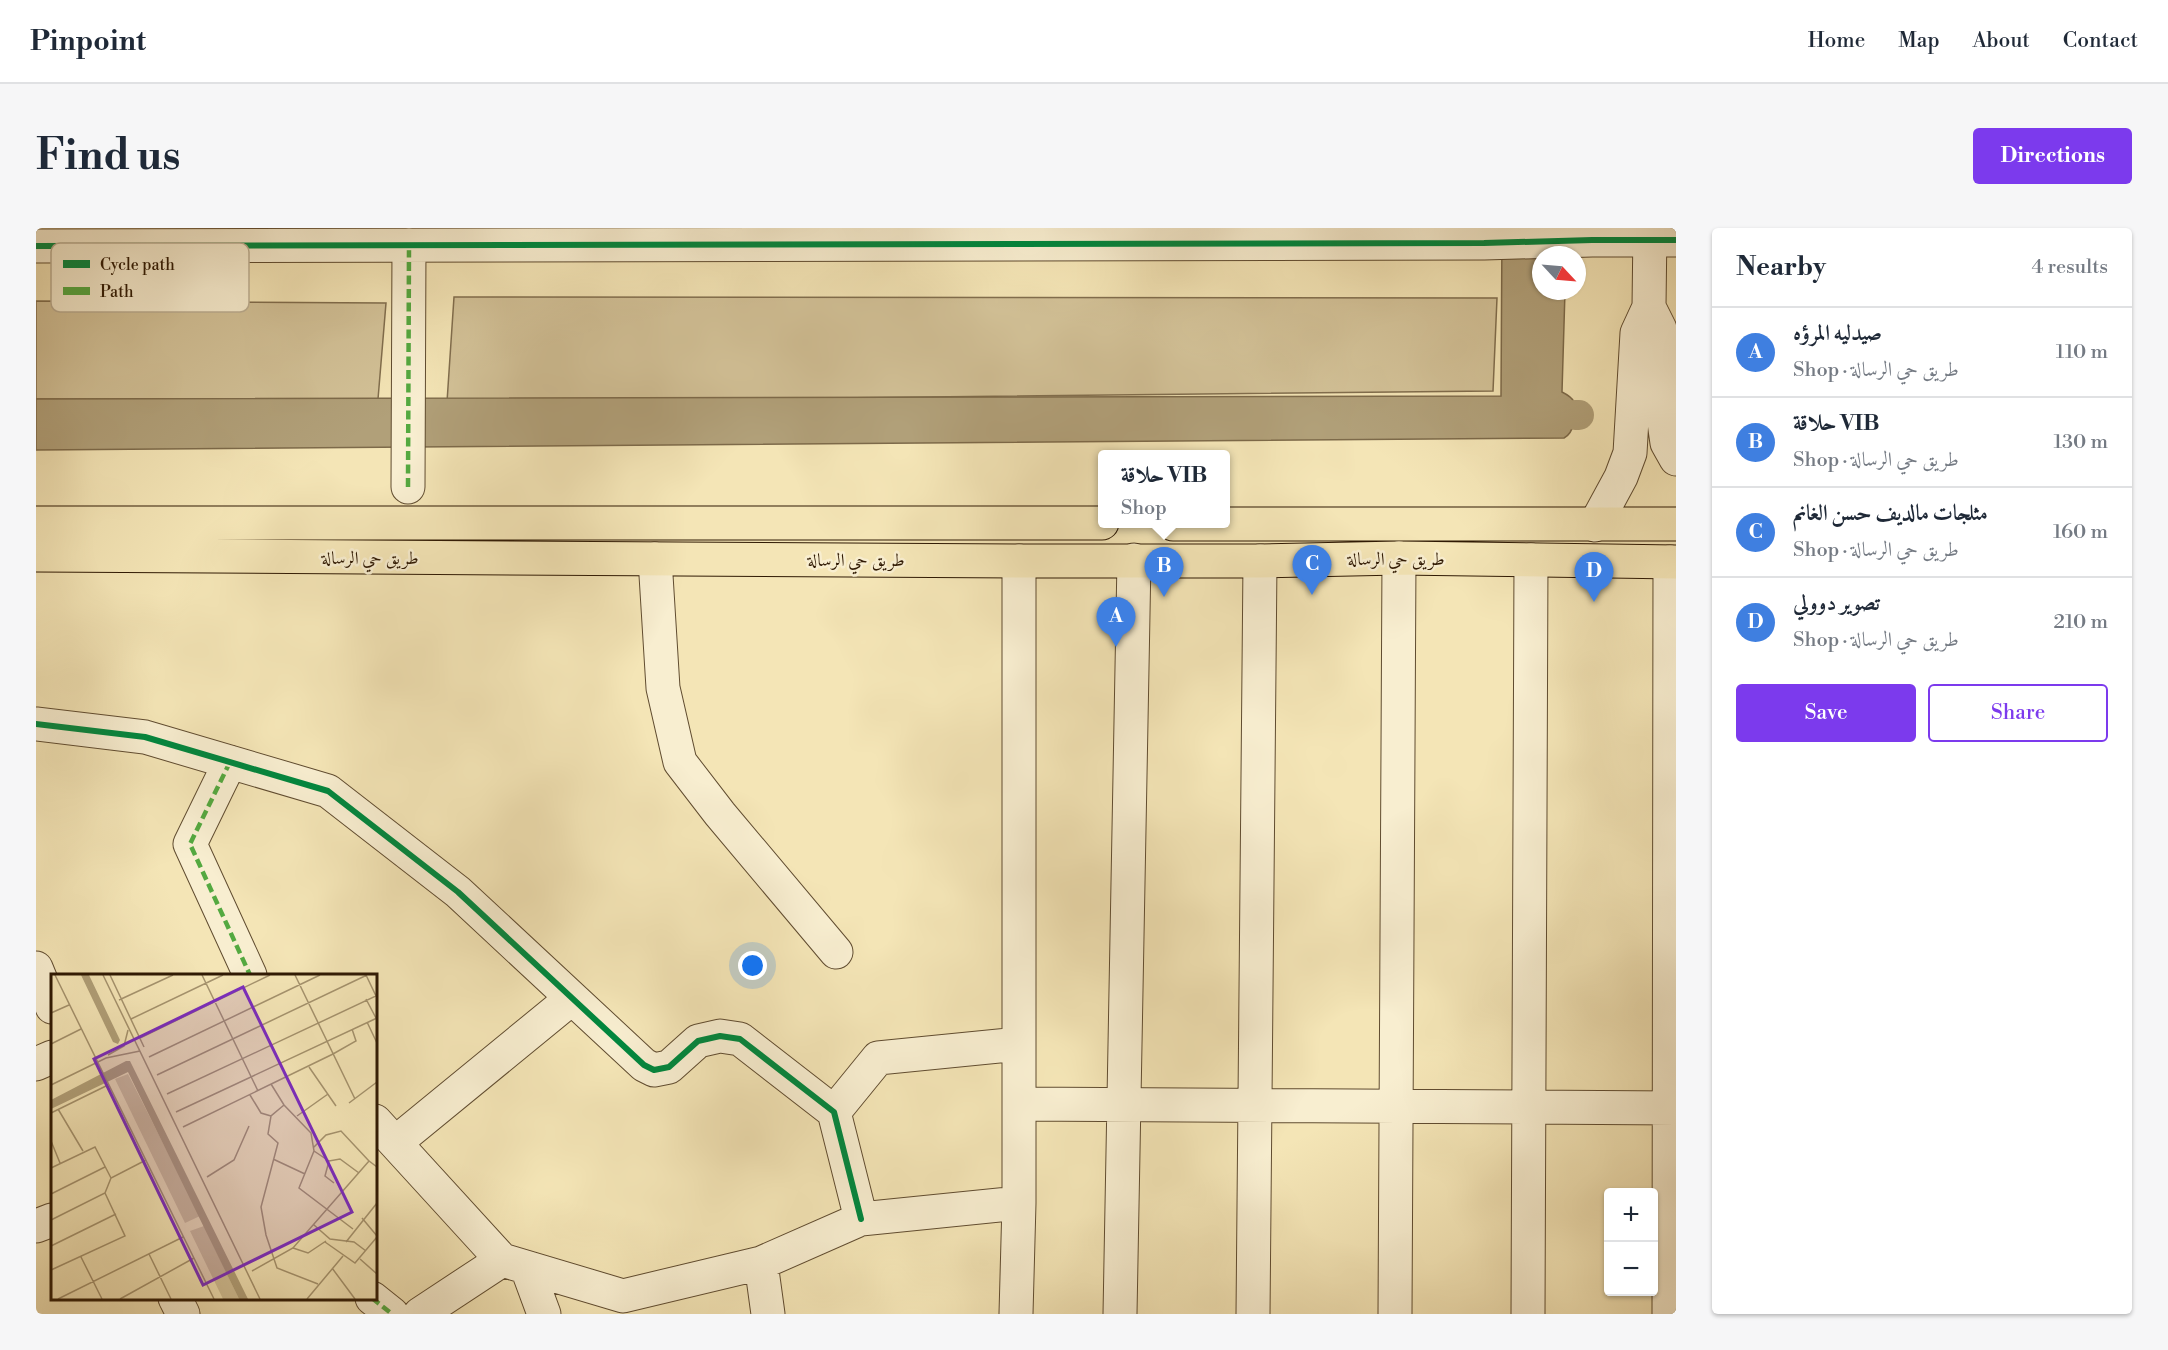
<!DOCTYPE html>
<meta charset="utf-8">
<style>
body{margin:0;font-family:"Libre Bodoni",Amiri,serif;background:#f6f6f7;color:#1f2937}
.controls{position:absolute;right:18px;bottom:18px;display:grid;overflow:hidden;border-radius:6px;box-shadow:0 2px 4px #0004}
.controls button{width:54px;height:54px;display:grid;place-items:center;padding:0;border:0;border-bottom:2px solid #e0e1e3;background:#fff;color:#1f2937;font:30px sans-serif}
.compass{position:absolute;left:1496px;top:18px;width:54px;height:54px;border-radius:50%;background:#fff;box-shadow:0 2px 4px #0004;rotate:116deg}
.you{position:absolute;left:717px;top:738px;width:21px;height:21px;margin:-15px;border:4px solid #fff;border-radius:50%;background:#1a73e8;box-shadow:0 0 0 9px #1a73e833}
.badge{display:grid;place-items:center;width:39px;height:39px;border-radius:50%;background:#7c3aed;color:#fff;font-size:20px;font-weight:700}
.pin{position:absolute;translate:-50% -50px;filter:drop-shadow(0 2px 3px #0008)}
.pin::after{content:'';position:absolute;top:32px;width:21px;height:18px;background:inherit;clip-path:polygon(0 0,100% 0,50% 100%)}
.popup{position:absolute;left:1062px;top:222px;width:132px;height:78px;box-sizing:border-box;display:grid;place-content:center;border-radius:6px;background:#fff;filter:drop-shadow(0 2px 4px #0005);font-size:20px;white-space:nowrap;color:#747a83}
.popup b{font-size:22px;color:#1f2937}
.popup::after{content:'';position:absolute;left:50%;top:100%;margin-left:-12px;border:12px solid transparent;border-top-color:#fff}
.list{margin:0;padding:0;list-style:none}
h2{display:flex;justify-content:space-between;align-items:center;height:78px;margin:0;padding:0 24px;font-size:26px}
h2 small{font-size:20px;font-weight:400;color:#747a83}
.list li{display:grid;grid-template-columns:39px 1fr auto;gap:18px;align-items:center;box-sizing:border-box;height:90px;padding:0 24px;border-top:2px solid #e0e1e3}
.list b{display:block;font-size:22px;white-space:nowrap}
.list p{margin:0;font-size:20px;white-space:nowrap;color:#747a83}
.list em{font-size:20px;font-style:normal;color:#747a83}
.actions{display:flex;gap:12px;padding:18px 24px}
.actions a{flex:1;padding:14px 0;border:2px solid #7c3aed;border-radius:6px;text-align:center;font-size:21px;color:#7c3aed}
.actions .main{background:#7c3aed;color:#fff}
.map{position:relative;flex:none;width:1640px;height:1086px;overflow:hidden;border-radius:6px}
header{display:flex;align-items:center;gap:36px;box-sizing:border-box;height:84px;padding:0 30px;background:#fff;border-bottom:2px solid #e0e1e3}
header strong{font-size:28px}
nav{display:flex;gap:33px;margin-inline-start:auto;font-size:21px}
.intro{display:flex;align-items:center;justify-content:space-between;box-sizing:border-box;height:144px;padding:0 36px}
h1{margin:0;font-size:42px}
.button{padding:15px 27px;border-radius:6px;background:#7c3aed;color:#fff;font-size:21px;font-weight:700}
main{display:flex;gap:36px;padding:0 36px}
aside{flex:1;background:#fff;border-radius:6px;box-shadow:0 2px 4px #0004}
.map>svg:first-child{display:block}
</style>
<header>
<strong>Pinpoint</strong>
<nav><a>Home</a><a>Map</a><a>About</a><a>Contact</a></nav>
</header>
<div class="intro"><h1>Find us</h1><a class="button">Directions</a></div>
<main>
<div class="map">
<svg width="1640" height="1086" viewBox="0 0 1640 1086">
<rect width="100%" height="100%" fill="#f4e5b6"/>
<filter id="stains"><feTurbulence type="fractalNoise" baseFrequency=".00333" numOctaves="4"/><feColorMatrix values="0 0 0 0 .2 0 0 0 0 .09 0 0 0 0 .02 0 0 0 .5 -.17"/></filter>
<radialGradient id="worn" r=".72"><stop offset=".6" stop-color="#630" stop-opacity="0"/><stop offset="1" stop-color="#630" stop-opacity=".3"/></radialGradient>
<!-- green -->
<path fill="#d3c298" stroke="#816e4e" stroke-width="1.5" d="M418,69l1043,1 -4,93 -1046,11z
M0,73l350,2 -8,96h-342z"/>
<!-- water -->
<path fill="#b1a079" stroke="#7d6a4a" stroke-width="1.5" d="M1466,0l39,27v36h24l-3,101c4,2 10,5 12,10 4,11 0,31 -10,36l-1528,12v-51l1465,-3z"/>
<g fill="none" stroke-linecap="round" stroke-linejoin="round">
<!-- canal -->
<path stroke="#b1a079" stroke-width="30" d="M1539,187h4"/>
<!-- minor casing -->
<g stroke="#604c30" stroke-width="35">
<path id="minor" d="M0,18l1448,-3 108,-3h84
M1613,79l11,22 4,93 3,21 9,16
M372,259l1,-242
M1559,297l26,-48 9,-24 7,-120 12,-26 1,-79
M619,331l8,129 17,74 40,52 116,138
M0,496l109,13 183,54 130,101 186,173 10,5 15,-3 29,-26 22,-5 20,3 94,73 27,107
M194,534l-40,82 60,131
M0,740l16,39
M0,836l16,-7
M983,876l657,4
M798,884l44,-54 141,-14
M339,893l127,139 121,36 138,-33 100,-44 158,-16
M359,915l177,-145
M0,998l16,-6
M725,1035l7,51
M491,1040l17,46
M139,1070l8,16
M336,1070l20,16
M384,1086l82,-54
M980,1086l3,-111v-642
M1084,1086l14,-754
M1217,1086l7,-753
M1359,1086l4,-756
M1492,1086l3,-754
M1633,1086l1,-752"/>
</g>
<!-- major casing -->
<g stroke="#2f1903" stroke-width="35">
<path id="major" d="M0,295h1066
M1137,296h503
M0,327l983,6h241l139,-3 277,4"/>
</g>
<!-- minor -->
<use href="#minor" stroke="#f8eed0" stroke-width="33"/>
<!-- major -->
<use href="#major" stroke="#f4e5b6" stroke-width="33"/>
<!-- quiet -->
<path stroke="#54a940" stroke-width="4.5" stroke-dasharray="9 4.5" stroke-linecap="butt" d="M372,259l1,-242
M194,534l-40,82 60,131
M336,1070l20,16"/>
<!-- cycleway casing -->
<g stroke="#f8eed0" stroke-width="10">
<path id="cycleway" d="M0,18l1448,-3 108,-3h84
M0,496l109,13 183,54 130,101 186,173 10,5 15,-3 29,-26 22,-5 20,3 94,73 27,107"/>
</g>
<!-- cycleway -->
<use href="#cycleway" stroke="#00873e" stroke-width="6"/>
</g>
<g text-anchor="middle" stroke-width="5" stroke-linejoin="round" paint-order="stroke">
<!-- street labels -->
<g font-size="18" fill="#2f1903" stroke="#f8eed0">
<text x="334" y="336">طريق حي الرسالة</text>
<text x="1360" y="337">طريق حي الرسالة</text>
<text x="820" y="338">طريق حي الرسالة</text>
</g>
</g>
<!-- overview -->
<g transform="translate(15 746)">
<rect width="326" height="326" fill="#f4e5b6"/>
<path d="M77,100l72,142 -15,7 -70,-144zM153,252l35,73h-16l-33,-68z" fill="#d3c298"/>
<path d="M30,1h8l31,65 -2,4 -5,-2zM75,87h4l118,238h-9l-111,-227 -77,37v-9z" fill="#b1a079"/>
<path fill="none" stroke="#a5936e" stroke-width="1.5" d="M4,1l159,324M52,1l157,324M59,1l34,72M151,1l56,116M244,1l60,124M315,25l10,19M68,26l54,-25M0,39l18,-8M80,45l92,-44M316,48l10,21M89,64l130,-63M0,70l30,-15M57,81l16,-9 4,-16M98,83l171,-82M258,93l27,39M106,101l210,-100M220,110l13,21 27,28 3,18 -15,37 54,41M0,111l55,-27 34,-7M116,120l209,-98 -10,-21M199,121l11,18 10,3M298,129l28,-21M233,131l-13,11 -3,18 10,9 -17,64 5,28 11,33 41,16M7,135l25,42M125,138l201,-94M0,139l57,-28M246,142l31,-22M132,153l150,-73 23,-13 -4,-12M0,167l9,22M262,174l13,-13 15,-4 28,30M263,177l15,10 11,-2 19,14M222,185l32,15M278,187l-4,15 9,7M0,194l44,-21 16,31M156,203l27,-17 15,-34M0,220l54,-27M311,244l15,18M0,246l54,-27 6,-15 35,-18M263,251l16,14 24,3 12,9M274,268l30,21 22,-26M295,268l31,-39M0,272l65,-32M242,274l15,5 18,-12M98,280l22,45M30,283l21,42M309,285l17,15M281,294l23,31M0,296l74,-34 -20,-43M201,297l41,-23 76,-87 8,6M7,325l125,-62M69,325l74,-41M256,325l36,-43"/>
<path fill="#7b2cbf" fill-opacity="0.15" stroke="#7b2cbf" stroke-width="3" d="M192,13l109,225 -149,73 -109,-226z"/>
<rect width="326" height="326" fill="none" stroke="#2f1903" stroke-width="3"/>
</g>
<!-- legend -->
<rect x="15" y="15" width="198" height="69" rx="9" fill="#f8eed0" stroke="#bcae92" stroke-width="1.5"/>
<rect x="27" y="32" width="27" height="8" fill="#00873e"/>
<rect x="27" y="59" width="27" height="8" fill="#54a940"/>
<g font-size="16" fill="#2f1903">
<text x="64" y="42">Cycle path</text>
<text x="64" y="69">Path</text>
</g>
<rect width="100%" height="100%" filter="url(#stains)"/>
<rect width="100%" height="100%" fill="url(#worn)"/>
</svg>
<div class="controls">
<button>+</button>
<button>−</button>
</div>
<svg class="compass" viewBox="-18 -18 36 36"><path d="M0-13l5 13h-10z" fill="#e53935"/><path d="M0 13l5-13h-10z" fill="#747a83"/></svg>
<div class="you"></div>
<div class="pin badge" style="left:1080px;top:419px;background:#3f7fe0">A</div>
<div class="pin badge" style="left:1128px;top:369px;background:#3f7fe0">B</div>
<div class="popup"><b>حلاقة VIB</b>Shop</div>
<div class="pin badge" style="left:1276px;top:367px;background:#3f7fe0">C</div>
<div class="pin badge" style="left:1558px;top:374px;background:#3f7fe0">D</div>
</div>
<aside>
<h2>Nearby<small>4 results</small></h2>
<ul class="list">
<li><span class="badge" style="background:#3f7fe0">A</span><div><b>صيدليه المرؤه</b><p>Shop · طريق حي الرسالة</p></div><em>110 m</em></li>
<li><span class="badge" style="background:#3f7fe0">B</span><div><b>حلاقة VIB</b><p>Shop · طريق حي الرسالة</p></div><em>130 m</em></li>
<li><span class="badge" style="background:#3f7fe0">C</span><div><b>مثلجات مالديف حسن الغانم</b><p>Shop · طريق حي الرسالة</p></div><em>160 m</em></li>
<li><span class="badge" style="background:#3f7fe0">D</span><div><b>تصوير دوولي</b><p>Shop · طريق حي الرسالة</p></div><em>210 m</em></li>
</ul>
<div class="actions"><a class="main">Save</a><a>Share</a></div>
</aside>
</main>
